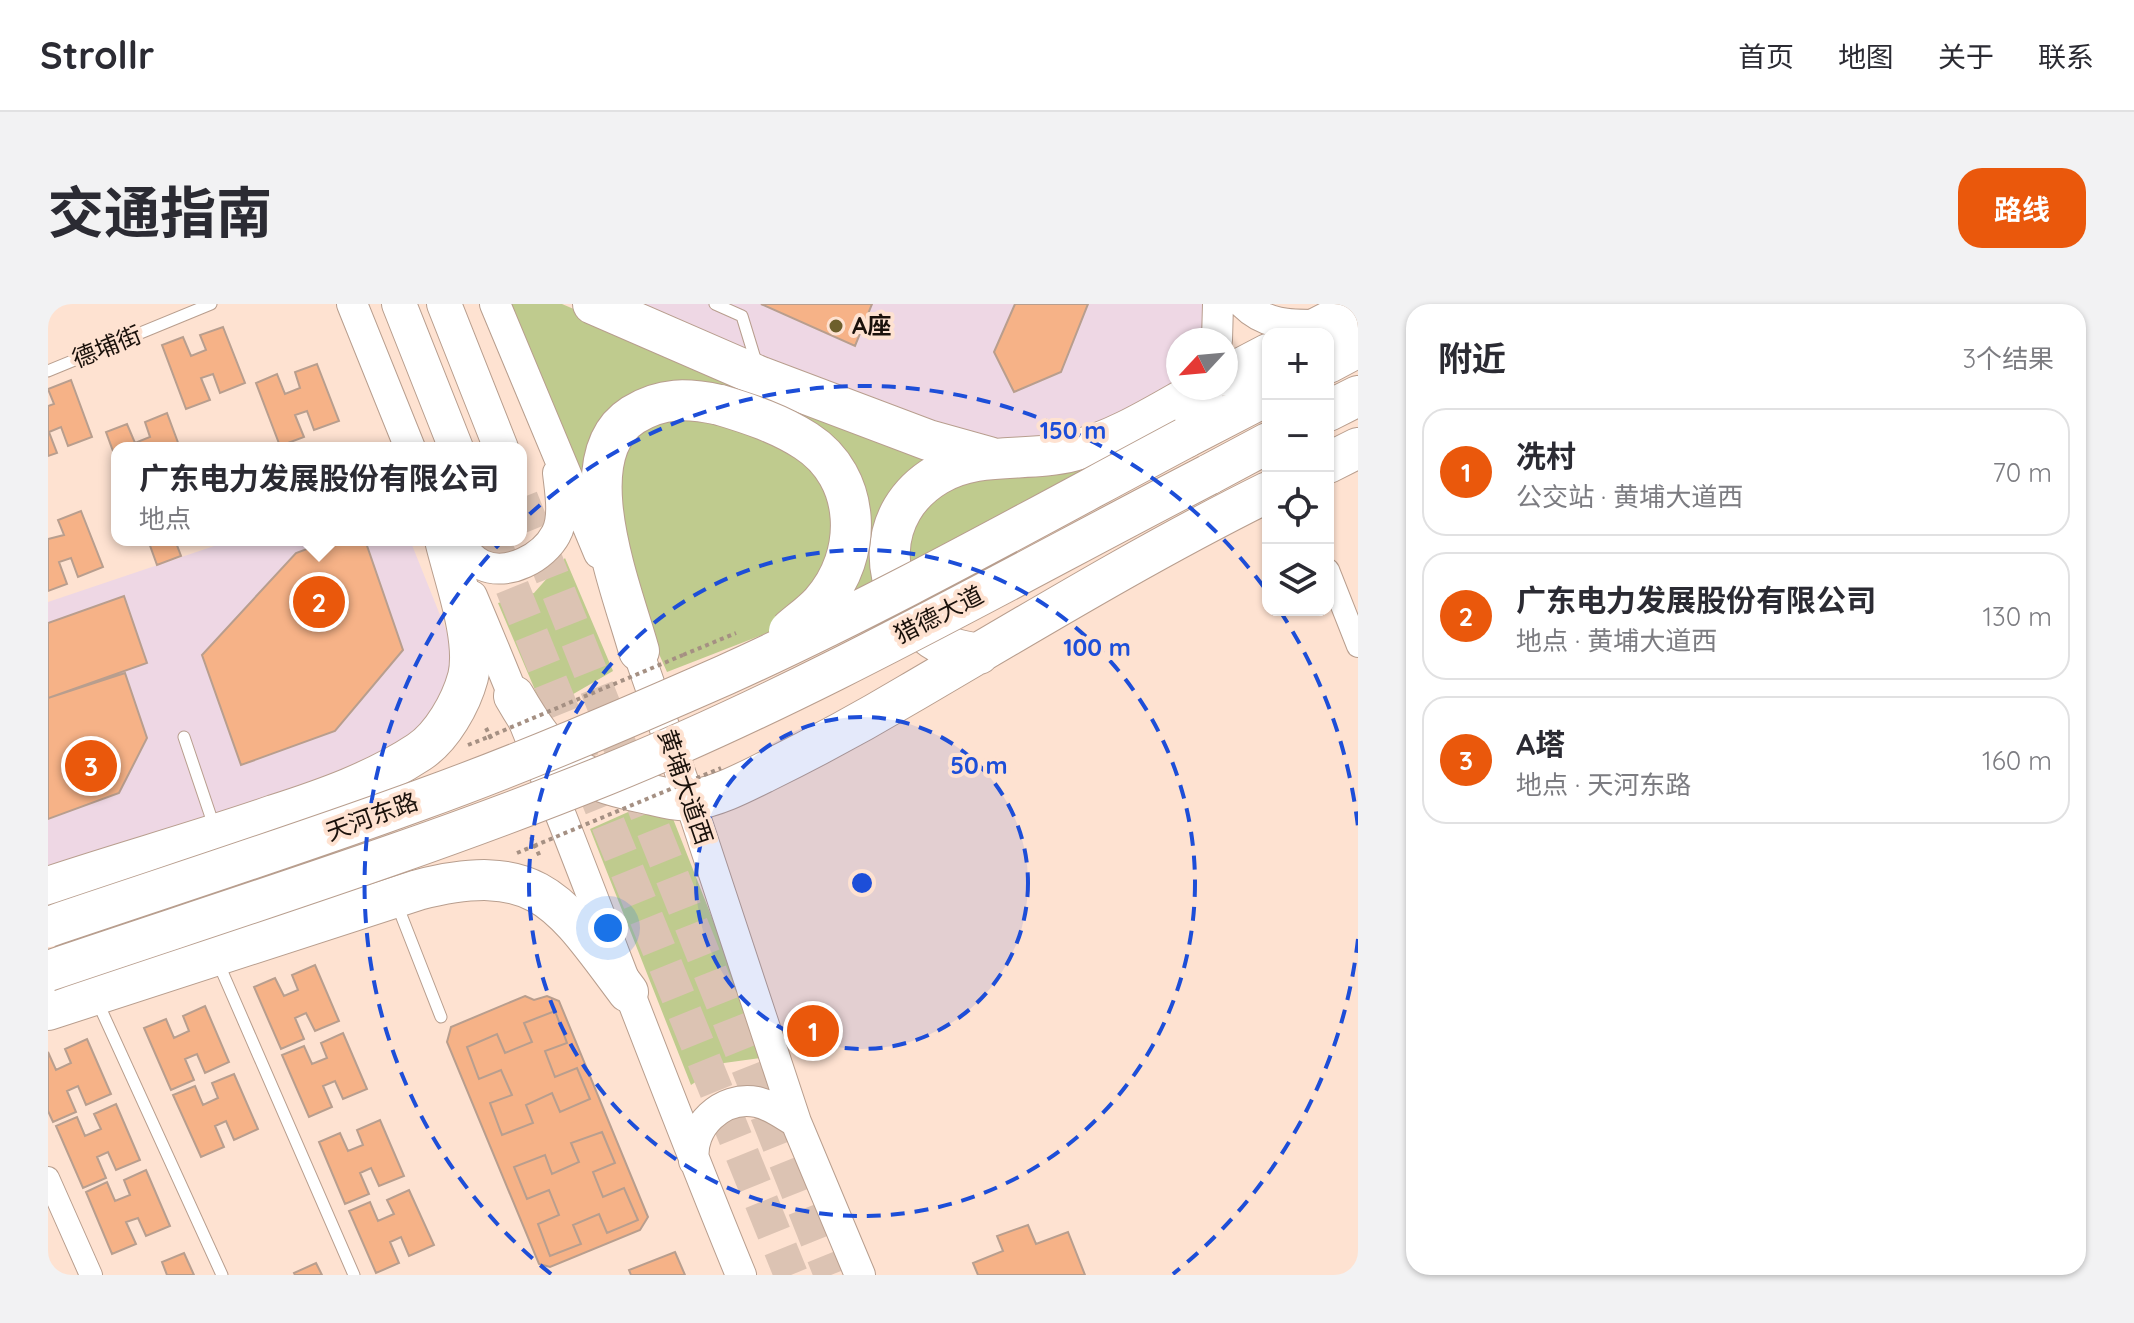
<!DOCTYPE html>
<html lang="zh">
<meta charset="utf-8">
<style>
body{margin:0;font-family:Quicksand,"Noto Sans SC",sans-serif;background:#f2f2f3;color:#2b2b33}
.controls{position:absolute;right:24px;top:24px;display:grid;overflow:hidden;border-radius:16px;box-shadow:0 2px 6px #0004}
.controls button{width:72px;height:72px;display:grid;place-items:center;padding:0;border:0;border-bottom:2px solid #e1e1e2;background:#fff;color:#2b2b33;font:40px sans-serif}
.compass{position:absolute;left:1118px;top:24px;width:72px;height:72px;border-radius:50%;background:#fff;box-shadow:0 2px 6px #0004;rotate:244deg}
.you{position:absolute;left:560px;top:624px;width:28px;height:28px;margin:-20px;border:6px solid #fff;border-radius:50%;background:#1a73e8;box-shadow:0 0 0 12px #1a73e833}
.badge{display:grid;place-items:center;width:52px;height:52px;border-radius:50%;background:#ea580c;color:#fff;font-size:26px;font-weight:700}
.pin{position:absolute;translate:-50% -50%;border:4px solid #fff;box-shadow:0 2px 8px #0006}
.popup{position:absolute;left:63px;top:138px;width:416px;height:104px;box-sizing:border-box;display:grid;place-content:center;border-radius:16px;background:#fff;filter:drop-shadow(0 2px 6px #0005);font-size:26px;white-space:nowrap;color:#7c7c81}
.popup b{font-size:30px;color:#2b2b33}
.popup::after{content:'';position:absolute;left:50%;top:100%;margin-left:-16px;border:16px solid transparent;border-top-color:#fff}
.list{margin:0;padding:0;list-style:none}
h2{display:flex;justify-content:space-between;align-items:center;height:104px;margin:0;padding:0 32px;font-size:34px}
h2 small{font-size:26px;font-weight:400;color:#7c7c81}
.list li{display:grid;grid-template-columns:52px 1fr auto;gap:24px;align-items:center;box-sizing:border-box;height:128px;margin:0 16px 16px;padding:0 16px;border:2px solid #e1e1e2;border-radius:24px}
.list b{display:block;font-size:30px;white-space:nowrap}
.list p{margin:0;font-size:26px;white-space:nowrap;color:#7c7c81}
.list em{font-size:26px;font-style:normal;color:#7c7c81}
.icon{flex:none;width:44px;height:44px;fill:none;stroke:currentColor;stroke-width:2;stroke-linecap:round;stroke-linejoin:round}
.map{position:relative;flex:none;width:1310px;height:971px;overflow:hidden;border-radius:24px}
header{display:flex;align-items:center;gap:48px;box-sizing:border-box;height:112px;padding:0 40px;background:#fff;border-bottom:2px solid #e1e1e2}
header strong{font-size:38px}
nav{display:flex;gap:44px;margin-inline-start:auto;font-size:28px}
.intro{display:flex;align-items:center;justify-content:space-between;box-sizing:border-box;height:192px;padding:0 48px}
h1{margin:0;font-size:56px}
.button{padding:20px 36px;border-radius:24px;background:#ea580c;color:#fff;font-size:28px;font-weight:700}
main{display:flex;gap:48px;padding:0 48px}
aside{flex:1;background:#fff;border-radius:24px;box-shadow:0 2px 6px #0004}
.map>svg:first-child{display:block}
</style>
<header>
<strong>Strollr</strong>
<nav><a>首页</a><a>地图</a><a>关于</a><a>联系</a></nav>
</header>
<div class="intro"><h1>交通指南</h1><a class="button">路线</a></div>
<main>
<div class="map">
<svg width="1310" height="971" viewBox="0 0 1310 971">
<rect width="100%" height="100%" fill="#fee2d1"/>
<!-- commercial -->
<path fill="#eed7e4" d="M580,0h574l3,32 -2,4h-25v44l-81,46 -101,20z
M184,236h178l42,105 -5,47 -27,44 -58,35 -314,104v-273z"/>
<!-- green -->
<path fill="#bfcb8e" d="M456,0h58l115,49 251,96 206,6 -295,150 -172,67z
M517,254l48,113 -69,40 -46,-108 36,-10z
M616,492l103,261 -43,6 -33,22 -101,-256z"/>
<!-- building -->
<path fill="#f6b287" stroke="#b89e8e" stroke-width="2" d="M713,0h111l-17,42z
M967,0h73l-27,68 -47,20 -20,-40z
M175,23l22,56 -25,10 -7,-19 -12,4 9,22 -24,9 -24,-64 21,-8 8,19 15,-6 -6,-15z
M269,60l22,57 -25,9 -7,-19 -12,4 9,22 -24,9 -24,-63 21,-9 8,20 15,-6 -5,-16z
M23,76l21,57 -24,9 -7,-19 -12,5 8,21 -9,3v-50l6,-2 -6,-15z
M119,109l13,35h-63v14l-11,-30 21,-8 8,19 15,-6 -5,-15z
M33,207l22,56 -25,10 -7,-19 -12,4 8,22 -19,7v-52l16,-4 -6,-15z
M100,236h27l6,16 -24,9z
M283,236h34l38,110 -68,81 -94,34 -39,-110 94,-102z
M76,292l23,67 -99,35v-75z
M77,369l22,65 -28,55 -71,26v-121z
M267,661l24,56 -24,10 -9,-18 -11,5 9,21 -23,10 -27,-62 21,-9 9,18 14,-6 -6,-15z
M477,692l9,4 13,-4 12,5 89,216 -8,13 -90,37 -11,-3 -92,-222 4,-15z
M157,702l24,56 -24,11 -8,-19 -12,5 9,21 -23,10 -27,-62 22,-9 8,19 15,-7 -6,-15z
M507,707l12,32 -22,8 10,26 22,-9 13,31 -30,13 -8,-19 -26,12 7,18 -31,12 -12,-32 22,-8 -11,-25 -22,9 -12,-32 30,-13 8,19 27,-11 -8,-19z
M295,729l24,56 -24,10 -8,-18 -12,5 9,21 -23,10 -27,-62 22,-9 8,18 15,-6 -6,-15z
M39,735l24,55 -25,11 -8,-19 -11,5 9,21 -23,10 -5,-11v-59l8,18 15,-7 -6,-14z
M186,770l24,55 -24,11 -8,-19 -11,5 9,21 -23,10 -28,-62 22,-9 8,19 15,-7 -6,-15z
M68,800l24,56 -24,10 -8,-18 -11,5 9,21 -23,10 -27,-62 21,-9 8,19 16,-7 -7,-15z
M332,816l24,56 -25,10 -8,-18 -11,5 9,21 -24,10 -26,-62 21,-9 8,18 15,-6 -6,-15z
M554,828l13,31 -22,9 10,25 21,-9 14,32 -31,13 -8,-19 -26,11 8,19 -31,12 -12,-32 21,-9 -10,-25 -22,9 -13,-32 31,-12 7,19 27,-12 -8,-19z
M98,866l24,56 -24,10 -8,-18 -12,4 10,22 -24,10 -26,-62 21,-10 8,19 15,-6 -6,-15z
M361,886l25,55 -25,11 -8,-19 -11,5 9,21 -23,10 -27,-62 21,-9 8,19 16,-7 -7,-14z
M980,921l8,19 32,-12 17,43h-107l-5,-12 30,-12 -6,-15z
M627,948l10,23h-54l-2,-5z
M136,949l10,22h-27l-5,-13z
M268,959l6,12h-27l-1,-2z"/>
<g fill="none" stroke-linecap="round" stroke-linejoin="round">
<!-- primary-tunnel -->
<path stroke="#dcc3b3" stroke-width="34" stroke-dasharray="34 17" stroke-linecap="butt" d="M473,194l310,777
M445,236l298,735"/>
<!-- lane casing -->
<g stroke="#b89e8e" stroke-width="13">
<path id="lane" d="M667,0l27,12 15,49
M0,67l163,-67
M136,433l30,89
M348,598l45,115
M169,656l137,315
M50,699l124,272"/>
</g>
<!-- street casing -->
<g stroke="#b89e8e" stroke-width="24">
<path id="street" d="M1280,266l30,76
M0,874l43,97"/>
</g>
<!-- secondary casing -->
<g stroke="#b89e8e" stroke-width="32">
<path id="secondary" d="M304,0l58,144
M447,0l104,249
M1196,0c22,22 48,21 78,21
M1169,36l1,-36
M408,236c7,9 15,20 26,25 26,12 62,-8 74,-31 9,-16 4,-43 2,-61
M424,292c95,224 176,454 269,679
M583,327l59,170 106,321 64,153
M646,857c-5,-34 28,-66 63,-59 14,3 27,13 39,20"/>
</g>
<!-- primary casing -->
<g stroke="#b89e8e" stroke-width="36">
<path id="primary" d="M351,0l57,144
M396,0l57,144"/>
</g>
<!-- highway casing -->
<g stroke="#b89e8e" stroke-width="42">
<path id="highway" d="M545,0l168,73 167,63 61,17
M1257,30l53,-27
M1280,59l30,-16
M1178,72l42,-22
M1280,107l30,-15
M1137,134l83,-43
M1280,159l30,-15
M1160,171l60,-32
M591,347c-16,-59 -72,-194 -6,-236 29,-18 54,-17 87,-10
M931,350c-18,-3 -37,-7 -51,-19 -52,-45 -53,-123 9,-160 41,-25 91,-12 136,-24 47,-12 89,-40 131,-63
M466,392c36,62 58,83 130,97 14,3 33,9 48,7 24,-3 51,-17 73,-28 49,-24 97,-50 144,-78 118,-69 236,-141 359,-202
M0,583c75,-25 151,-46 226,-72 50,-16 101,-34 145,-63 23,-15 42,-49 49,-75 9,-38 -14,-99 -23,-137
M0,706l370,-120c121,-31 143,13 210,102"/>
</g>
<!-- path -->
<path stroke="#a59083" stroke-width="4" stroke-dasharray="4 4" stroke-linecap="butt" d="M635,351l53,-22
M438,424l6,12
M420,441l20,-8
M483,533l9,20
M469,549l17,-7"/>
<!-- lane -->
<use href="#lane" stroke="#fff" stroke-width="11"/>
<!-- street -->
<use href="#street" stroke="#fff" stroke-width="22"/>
<!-- secondary -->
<use href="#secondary" stroke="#fff" stroke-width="30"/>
<!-- primary -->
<use href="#primary" stroke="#fff" stroke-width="34"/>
<!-- highway -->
<use href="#highway" stroke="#fff" stroke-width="40"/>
<!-- highway-bridge casing -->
<g stroke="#b89e8e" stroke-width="42" stroke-linecap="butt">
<path id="highway-bridge" d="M672,101c30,9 60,19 86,36 56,36 58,114 15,162 -9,10 -22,19 -32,28
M0,623c124,-42 249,-82 372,-127 103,-37 205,-81 305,-125 157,-71 308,-156 460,-237
M0,667c186,-63 375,-122 558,-196 205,-83 405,-198 602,-300"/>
</g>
<!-- path-bridge -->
<path stroke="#a59083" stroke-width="4" stroke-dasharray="4 4" stroke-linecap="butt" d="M440,433l195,-82
M486,542l187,-78"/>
<!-- highway-bridge -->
<use href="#highway-bridge" stroke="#fff" stroke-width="40"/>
</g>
<!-- distance rings -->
<circle cx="814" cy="579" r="166" fill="#1d4ed8" fill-opacity=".12"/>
<g fill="none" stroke="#1d4ed8" stroke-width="4" stroke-dasharray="14 10">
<circle cx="814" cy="579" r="166"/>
<circle cx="814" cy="579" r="333"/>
<path d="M1310 635A499 499 0 0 1 1125 970M503 970A499 499 0 1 1 1218 286M1232 307A499 499 0 0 1 1310 523"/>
</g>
<!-- markers -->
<circle fill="#6d5f2c" stroke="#fee2d1" stroke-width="3" cx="788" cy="22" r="8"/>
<g text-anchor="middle" stroke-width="8" stroke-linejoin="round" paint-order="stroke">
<!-- poi labels -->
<g font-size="24" font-weight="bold" fill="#1a110b" stroke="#fee2d1" text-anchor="start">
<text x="804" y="30">A座</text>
</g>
<!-- street labels -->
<g font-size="24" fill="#1a110b" stroke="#fee2d1">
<text transform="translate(59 43) rotate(-22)" y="8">德埔街</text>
<text transform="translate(891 311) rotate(-27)" y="8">猎德大道</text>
<text transform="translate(637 483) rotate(71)" y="8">黄埔大道西</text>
<text transform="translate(324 513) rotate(-20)" y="8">天河东路</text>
</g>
</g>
<circle cx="814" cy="579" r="12" fill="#1d4ed8" stroke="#fee2d1" stroke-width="4"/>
<g font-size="24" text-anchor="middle" font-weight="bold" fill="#1d4ed8" stroke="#fee2d1" stroke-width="8" stroke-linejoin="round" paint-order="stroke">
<text x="1025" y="135">150 m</text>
<text x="1049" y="352">100 m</text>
<text x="931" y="470">50 m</text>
</g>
</svg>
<div class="controls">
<button>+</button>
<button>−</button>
<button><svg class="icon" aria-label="locate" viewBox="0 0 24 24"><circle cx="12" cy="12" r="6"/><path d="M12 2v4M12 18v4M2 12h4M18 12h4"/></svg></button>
<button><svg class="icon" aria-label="layers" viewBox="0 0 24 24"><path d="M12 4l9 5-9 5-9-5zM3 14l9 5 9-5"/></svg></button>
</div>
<svg class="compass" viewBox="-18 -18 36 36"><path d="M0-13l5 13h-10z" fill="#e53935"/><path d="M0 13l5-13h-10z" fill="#7c7c81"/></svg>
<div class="you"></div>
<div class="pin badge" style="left:765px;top:727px">1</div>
<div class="pin badge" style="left:271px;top:298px">2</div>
<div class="popup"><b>广东电力发展股份有限公司</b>地点</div>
<div class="pin badge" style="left:43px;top:462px">3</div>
</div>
<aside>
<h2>附近<small>3个结果</small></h2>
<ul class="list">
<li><span class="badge">1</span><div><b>冼村</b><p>公交站 · 黄埔大道西</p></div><em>70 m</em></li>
<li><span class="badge">2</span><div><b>广东电力发展股份有限公司</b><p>地点 · 黄埔大道西</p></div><em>130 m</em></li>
<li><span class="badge">3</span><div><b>A塔</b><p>地点 · 天河东路</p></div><em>160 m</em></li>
</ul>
</aside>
</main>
